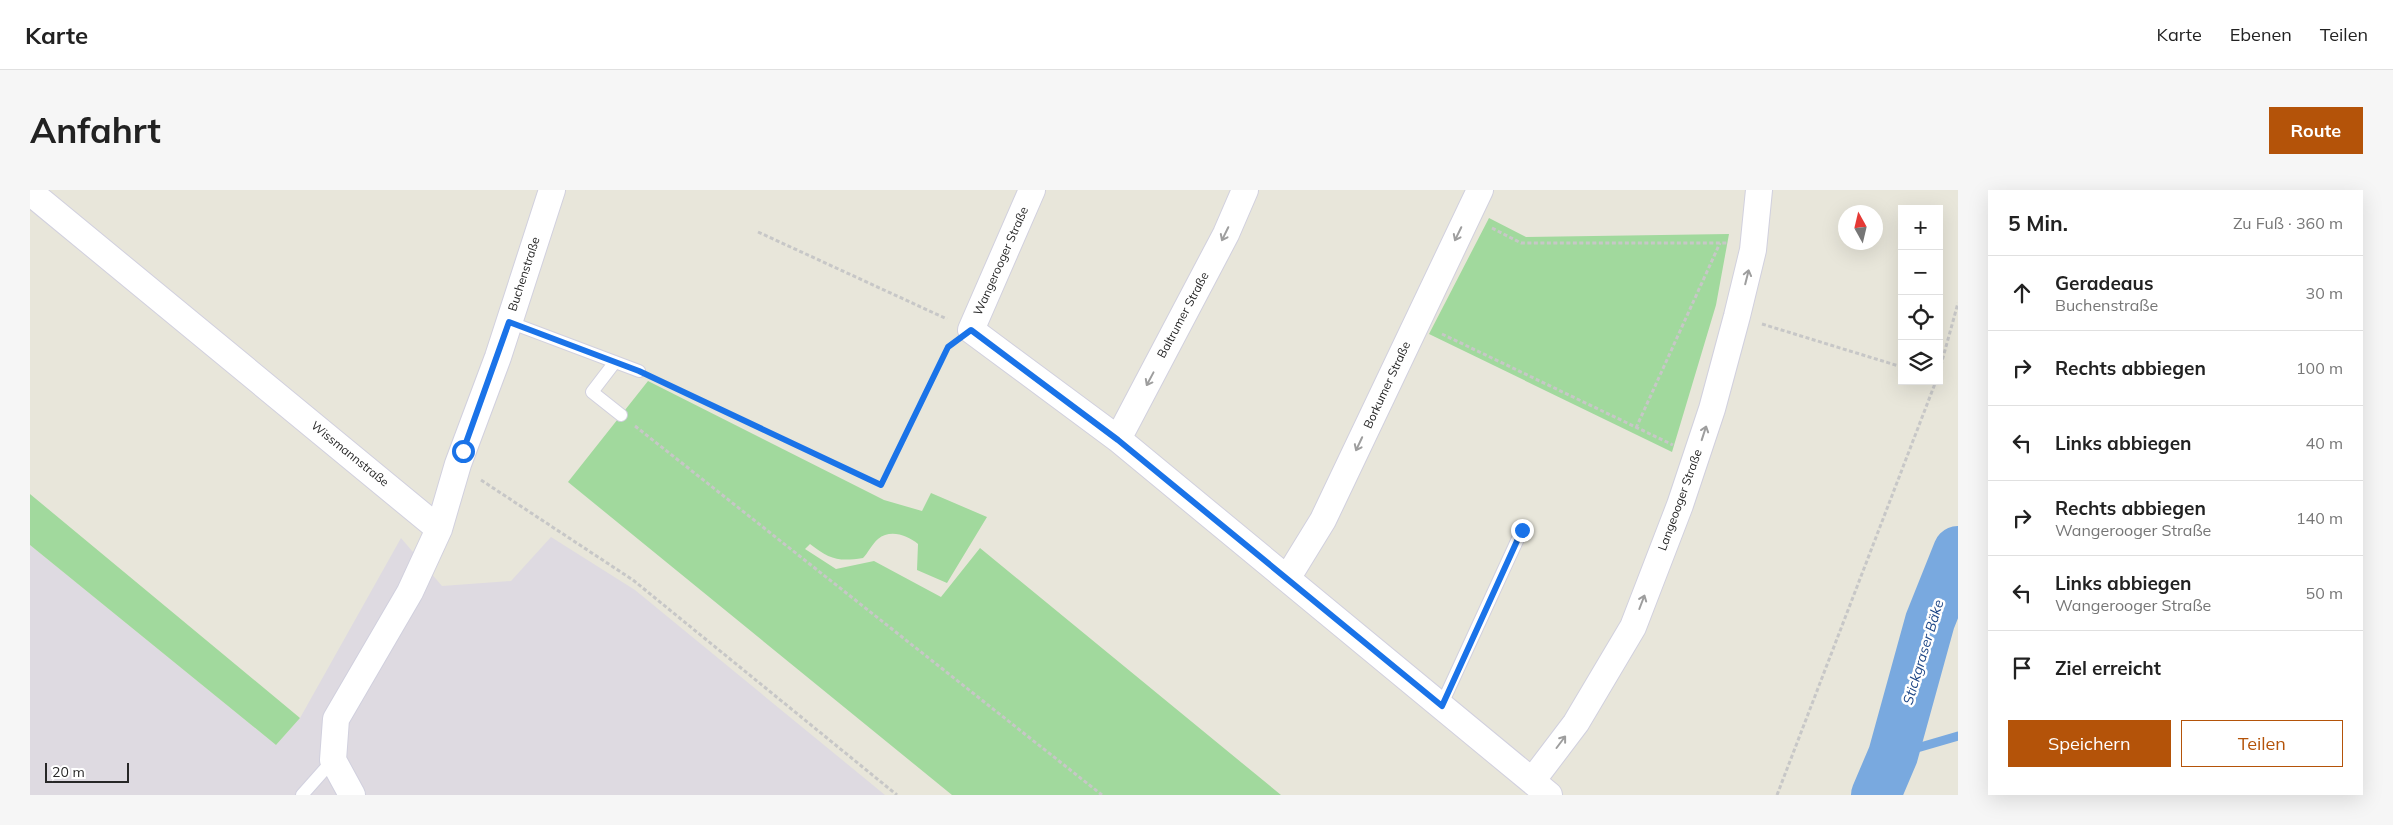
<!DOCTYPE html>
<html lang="de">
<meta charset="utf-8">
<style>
body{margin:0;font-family:Mulish,sans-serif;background:#f6f6f6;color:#222}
.controls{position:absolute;right:15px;top:15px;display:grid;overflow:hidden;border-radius:0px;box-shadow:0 5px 20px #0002}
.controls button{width:45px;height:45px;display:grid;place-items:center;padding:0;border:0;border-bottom:1px solid #e0e0e0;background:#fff;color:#222;font:25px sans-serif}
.compass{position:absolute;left:1808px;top:15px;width:45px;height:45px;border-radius:50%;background:#fff;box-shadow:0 5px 20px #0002;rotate:352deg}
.scale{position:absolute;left:15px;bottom:12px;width:84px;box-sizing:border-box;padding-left:5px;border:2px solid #272727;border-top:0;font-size:14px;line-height:18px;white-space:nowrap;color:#272727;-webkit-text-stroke:4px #fff;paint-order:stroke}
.stop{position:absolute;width:15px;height:15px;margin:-11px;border:4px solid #1a73e8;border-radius:50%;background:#fff}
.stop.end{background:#1a73e8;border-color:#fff;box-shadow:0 1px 5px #0008}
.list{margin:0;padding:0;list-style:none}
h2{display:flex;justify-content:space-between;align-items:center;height:65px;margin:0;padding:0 20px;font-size:21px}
h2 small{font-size:16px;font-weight:400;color:#767676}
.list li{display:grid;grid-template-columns:32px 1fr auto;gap:15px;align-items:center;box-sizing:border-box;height:75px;padding:0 20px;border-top:1px solid #e0e0e0}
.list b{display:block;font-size:19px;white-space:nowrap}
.list p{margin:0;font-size:16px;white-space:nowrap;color:#767676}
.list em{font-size:16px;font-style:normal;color:#767676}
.actions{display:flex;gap:10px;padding:15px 20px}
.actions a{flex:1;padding:11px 0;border:1px solid #b45309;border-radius:0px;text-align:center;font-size:18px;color:#b45309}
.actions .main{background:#b45309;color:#fff}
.icon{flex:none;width:28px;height:28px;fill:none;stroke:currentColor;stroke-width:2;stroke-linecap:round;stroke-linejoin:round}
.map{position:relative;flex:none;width:1928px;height:605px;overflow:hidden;border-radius:0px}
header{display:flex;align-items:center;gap:30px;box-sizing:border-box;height:70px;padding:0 25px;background:#fff;border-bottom:1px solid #e0e0e0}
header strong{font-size:24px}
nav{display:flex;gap:28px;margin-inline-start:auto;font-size:18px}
.intro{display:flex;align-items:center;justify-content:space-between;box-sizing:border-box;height:120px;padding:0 30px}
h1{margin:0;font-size:35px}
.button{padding:12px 22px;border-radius:0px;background:#b45309;color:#fff;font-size:18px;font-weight:700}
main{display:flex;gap:30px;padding:0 30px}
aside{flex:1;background:#fff;border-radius:0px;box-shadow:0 5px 20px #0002}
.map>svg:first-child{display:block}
</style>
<header>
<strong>Karte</strong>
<nav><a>Karte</a><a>Ebenen</a><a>Teilen</a></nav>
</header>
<div class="intro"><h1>Anfahrt</h1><a class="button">Route</a></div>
<main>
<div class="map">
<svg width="1928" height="605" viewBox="0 0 1928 605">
<rect width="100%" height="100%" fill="#e8e6da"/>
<!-- industrial -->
<path fill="#dedae1" d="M521,347l84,53 250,205h-855v-250l246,200 24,-27 101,-180 41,48 69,-5z"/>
<!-- green -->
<path fill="#a1d99d" d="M1459,28l37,19 203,-3 -13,71 -44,147 -243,-118z
M618,191l236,119 38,11 9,-18 56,24 -40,66 -30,-13 1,-26c-11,-9 -28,-15 -40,-5 -6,5 -10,14 -15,19 -25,4 -34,1 -53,-14l-5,5 31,20 38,-8 67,36 39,-49 301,247h-329l-384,-313z
M0,304l270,224 -24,27 -246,-200z"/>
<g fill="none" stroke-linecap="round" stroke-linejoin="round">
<!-- stream -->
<path stroke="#79a9df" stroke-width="9" d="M1863,565l65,-19"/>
<!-- river -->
<path stroke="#79a9df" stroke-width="50" d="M1846,605l17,-40 37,-134 28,-70"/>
<!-- service casing -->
<g stroke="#d1d0de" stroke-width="14">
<path id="service" d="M479,132l130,49
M585,172l-23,30 29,23
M1411,516l81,-176
M272,605l31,-35"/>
</g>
<!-- minor casing -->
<g stroke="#d1d0de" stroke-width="28">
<path id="minor" d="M1002,0l-61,140 147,109 431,356
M0,2l409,337
M1088,249l108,-205 19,-44
M1258,387l35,-57 157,-330
M1502,591l44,-58 57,-96 47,-122 32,-96 25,-93 16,-66 6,-60
M322,605l-19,-35 3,-41 74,-127 29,-63 19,-65 40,-107 54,-167"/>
</g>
<!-- path -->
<path stroke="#c7c7c7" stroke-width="3" stroke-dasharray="4 2.5" stroke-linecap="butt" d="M1462,38l29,15h207
M728,42l189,87
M1732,134l140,43
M1412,144l231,111
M1909,182l19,-69
M626,189l225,106 68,-139
M605,236l467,369
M1606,238l84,-185
M451,290l152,100 264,215
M1747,605l159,-414"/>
<!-- service -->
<use href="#service" stroke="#fff" stroke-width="12"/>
<!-- minor -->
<use href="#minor" stroke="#fff" stroke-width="26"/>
</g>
<!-- one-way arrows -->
<defs><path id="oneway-shaft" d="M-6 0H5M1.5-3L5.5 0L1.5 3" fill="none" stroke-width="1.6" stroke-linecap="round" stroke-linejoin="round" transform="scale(1.25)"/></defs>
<g stroke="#9e9e9e">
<use href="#oneway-shaft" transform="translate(1195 44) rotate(116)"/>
<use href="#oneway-shaft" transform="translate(1428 44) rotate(116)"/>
<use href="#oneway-shaft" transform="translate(1717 87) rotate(-76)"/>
<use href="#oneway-shaft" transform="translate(1120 189) rotate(118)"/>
<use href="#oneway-shaft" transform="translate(1674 243) rotate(-72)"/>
<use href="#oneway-shaft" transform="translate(1329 254) rotate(115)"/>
<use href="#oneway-shaft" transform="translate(1612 412) rotate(-69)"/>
<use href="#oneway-shaft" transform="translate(1531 552) rotate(-53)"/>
</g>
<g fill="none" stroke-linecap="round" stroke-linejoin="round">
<!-- route -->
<path stroke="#1a73e8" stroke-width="6" d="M433,261l46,-129 130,49 242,114 67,-138 23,-17 147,110 324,266 80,-176"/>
</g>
<g text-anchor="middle" stroke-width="5" stroke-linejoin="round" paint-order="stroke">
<!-- street labels -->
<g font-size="12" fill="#272727" stroke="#fff">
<text transform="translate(971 71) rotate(-66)" y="4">Wangerooger Straße</text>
<text transform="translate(494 84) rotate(-72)" y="4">Buchenstraße</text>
<text transform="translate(1153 125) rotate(-62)" y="4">Baltrumer Straße</text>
<text transform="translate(1357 195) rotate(-65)" y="4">Borkumer Straße</text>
<text transform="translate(320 264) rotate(39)" y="4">Wissmannstraße</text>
<text transform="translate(1650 310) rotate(-70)" y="4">Langeooger Straße</text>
</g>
<!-- water labels -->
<g font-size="14" font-style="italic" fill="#1d4686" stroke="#fff">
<text transform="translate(1893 462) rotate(-73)" y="5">Stickgraser Bäke</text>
</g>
</g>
</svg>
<div class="controls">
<button>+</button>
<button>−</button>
<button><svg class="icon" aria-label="locate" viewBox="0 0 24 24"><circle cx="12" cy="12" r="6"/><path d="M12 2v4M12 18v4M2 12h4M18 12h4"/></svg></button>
<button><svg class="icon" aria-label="layers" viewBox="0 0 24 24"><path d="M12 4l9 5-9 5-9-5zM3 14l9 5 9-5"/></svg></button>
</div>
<svg class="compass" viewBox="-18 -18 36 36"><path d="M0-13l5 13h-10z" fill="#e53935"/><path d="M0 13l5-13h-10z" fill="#767676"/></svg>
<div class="scale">20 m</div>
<div class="stop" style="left:433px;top:261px"></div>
<div class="stop end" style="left:1492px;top:340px"></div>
</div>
<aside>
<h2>5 Min.<small>Zu Fuß · 360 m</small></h2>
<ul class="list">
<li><svg class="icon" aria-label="ahead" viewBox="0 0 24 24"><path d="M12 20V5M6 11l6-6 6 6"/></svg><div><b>Geradeaus</b><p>Buchenstraße</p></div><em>30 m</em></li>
<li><svg class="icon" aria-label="right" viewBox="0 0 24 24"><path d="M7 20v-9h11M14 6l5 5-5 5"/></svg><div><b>Rechts abbiegen</b></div><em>100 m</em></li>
<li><svg class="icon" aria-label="left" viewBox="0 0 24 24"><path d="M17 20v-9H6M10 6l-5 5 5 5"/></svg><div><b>Links abbiegen</b></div><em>40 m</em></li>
<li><svg class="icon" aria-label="right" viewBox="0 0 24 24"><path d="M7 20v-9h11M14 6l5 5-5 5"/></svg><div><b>Rechts abbiegen</b><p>Wangerooger Straße</p></div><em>140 m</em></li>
<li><svg class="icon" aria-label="left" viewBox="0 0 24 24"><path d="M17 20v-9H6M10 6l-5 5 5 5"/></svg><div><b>Links abbiegen</b><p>Wangerooger Straße</p></div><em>50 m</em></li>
<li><svg class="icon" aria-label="arrive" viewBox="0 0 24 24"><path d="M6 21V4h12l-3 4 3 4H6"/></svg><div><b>Ziel erreicht</b></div></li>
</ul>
<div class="actions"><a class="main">Speichern</a><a>Teilen</a></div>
</aside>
</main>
